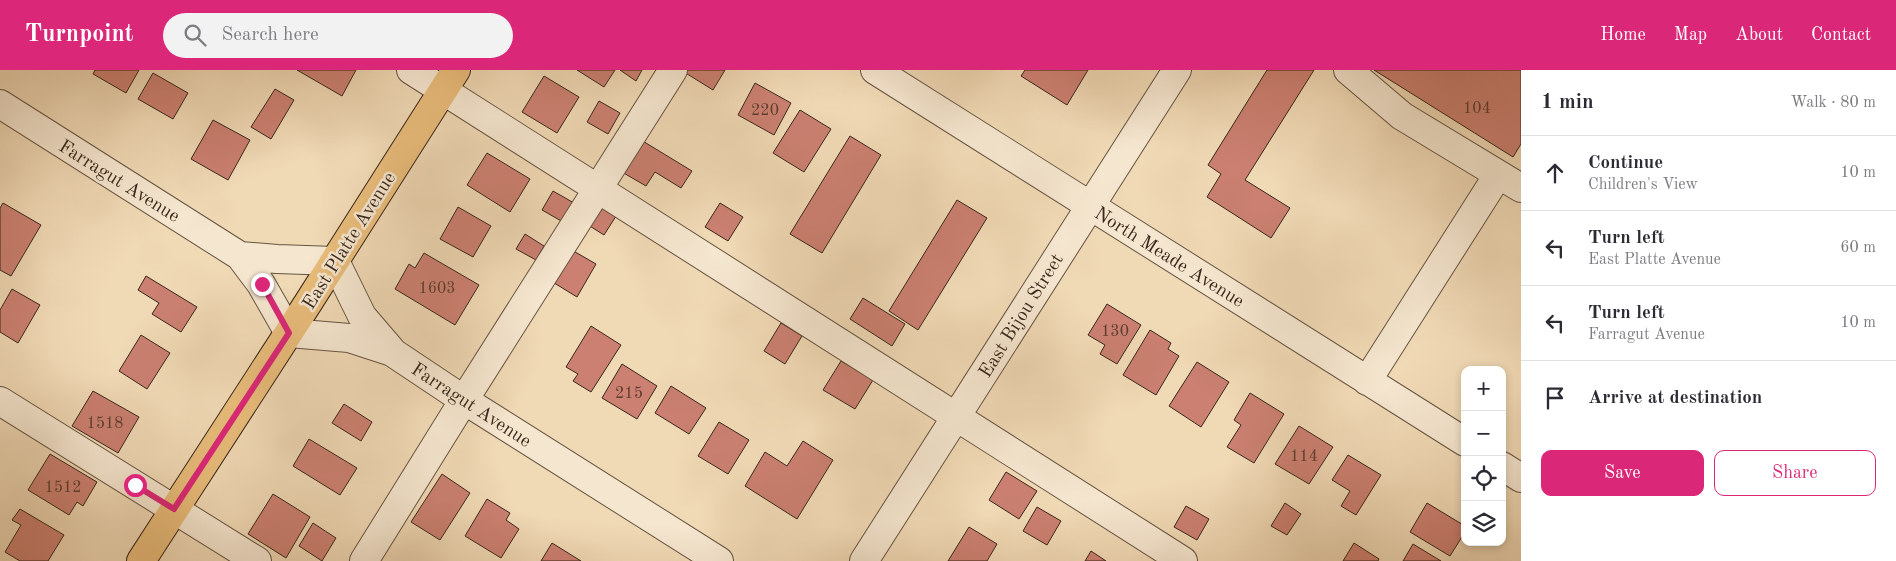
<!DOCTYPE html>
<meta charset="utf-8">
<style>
body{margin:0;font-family:"Old Standard TT",serif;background:#f2f2f3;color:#2b2b33}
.controls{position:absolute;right:15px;bottom:15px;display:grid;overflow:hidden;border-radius:10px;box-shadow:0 2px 8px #0003}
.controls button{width:45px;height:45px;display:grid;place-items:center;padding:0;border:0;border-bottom:1px solid #e1e1e2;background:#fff;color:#2b2b33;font:25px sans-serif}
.stop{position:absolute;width:15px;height:15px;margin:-11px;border:4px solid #db2777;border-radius:50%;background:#fff}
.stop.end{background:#db2777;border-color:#fff;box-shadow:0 1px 5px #0008}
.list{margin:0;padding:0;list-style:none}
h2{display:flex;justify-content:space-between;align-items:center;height:65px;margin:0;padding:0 20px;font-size:21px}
h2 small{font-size:16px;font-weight:400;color:#7c7c81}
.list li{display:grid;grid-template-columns:32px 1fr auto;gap:15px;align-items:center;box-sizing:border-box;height:75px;padding:0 20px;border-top:1px solid #e1e1e2}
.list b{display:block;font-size:19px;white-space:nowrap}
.list p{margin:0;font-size:16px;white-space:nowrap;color:#7c7c81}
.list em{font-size:16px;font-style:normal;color:#7c7c81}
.actions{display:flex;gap:10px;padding:15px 20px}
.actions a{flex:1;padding:11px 0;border:1px solid #db2777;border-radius:10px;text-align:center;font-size:18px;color:#db2777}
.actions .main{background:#db2777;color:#fff}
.icon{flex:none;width:28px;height:28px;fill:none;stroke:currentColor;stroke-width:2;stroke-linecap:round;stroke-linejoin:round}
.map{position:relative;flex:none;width:1521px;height:491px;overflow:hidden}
header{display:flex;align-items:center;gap:30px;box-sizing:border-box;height:70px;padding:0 25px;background:#db2777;color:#fff}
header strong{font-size:24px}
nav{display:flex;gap:28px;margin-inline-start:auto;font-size:18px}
.search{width:350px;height:45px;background:#f2f2f3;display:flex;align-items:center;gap:12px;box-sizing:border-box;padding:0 18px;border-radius:28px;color:#7c7c81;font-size:19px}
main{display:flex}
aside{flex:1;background:#fff}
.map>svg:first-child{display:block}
</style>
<header>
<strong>Turnpoint</strong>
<div class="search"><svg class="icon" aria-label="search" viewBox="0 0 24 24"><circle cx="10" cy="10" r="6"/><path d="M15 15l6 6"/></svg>Search here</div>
<nav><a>Home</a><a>Map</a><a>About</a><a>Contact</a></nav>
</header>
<main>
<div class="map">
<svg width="1521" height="491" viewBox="0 0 1521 491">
<rect width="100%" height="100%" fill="#f0d9b5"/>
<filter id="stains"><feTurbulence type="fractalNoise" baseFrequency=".004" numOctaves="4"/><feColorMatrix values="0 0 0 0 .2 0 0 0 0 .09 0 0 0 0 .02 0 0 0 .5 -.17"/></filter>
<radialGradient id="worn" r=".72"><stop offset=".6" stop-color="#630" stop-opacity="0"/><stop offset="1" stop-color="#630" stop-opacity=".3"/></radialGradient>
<!-- building -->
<path fill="#cb8071" stroke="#39271b" d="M95,0h44l-13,23 -33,-19z
M297,0h59l-14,26z
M577,0h38l-11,17z
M620,0h22l-6,11z
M685,0h40l-12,20 -29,-18z
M1025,0h63l-21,35 -46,-29z
M1267,0h47l-69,110 45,28 -19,30 -64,-41 14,-23 -13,-9z
M1374,0h147v74l-8,13z
M153,3l35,20 -15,26 -35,-20z
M544,6l35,21 -22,36 -35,-21z
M755,13l36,20 -17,32 -36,-20z
M275,19l19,11 -23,39 -20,-12z
M599,31l21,12 -12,21 -21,-12z
M800,40l31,19 -27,43 -31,-19z
M213,50l37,20 -22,40 -37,-21z
M850,66l31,19 -59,98 -32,-19z
M641,70l51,31 -11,17 -26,-16 -9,14 -24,-14z
M487,83l43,26 -20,33 -43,-27z
M553,121l21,12 -11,19 -21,-12z
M957,130l30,18 -69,112 -29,-19z
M598,131l20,12 -14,22 -19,-12z
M3,133l38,22 -30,51 -11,-6v-62z
M720,133l23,14 -15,24 -23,-14z
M458,137l33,19 -18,31 -33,-18z
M525,164l19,12 -8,14 -20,-11z
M570,179l26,15 -19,33 -26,-16z
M424,183l55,32 -24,40 -60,-36 14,-25 6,4z
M146,206l51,31 -16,25 -29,-18 7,-11 -21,-13z
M12,219l28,16 -22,38 -18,-11v-22z
M863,228l42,26 -13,22 -42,-27z
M1107,234l34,21 -24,39 -17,-10 5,-9 -17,-10z
M781,253l21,13 -17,28 -21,-13z
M591,256l30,19 -30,47 -18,-11 5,-7 -12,-7z
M1150,260l21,13 -3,6 11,7 -23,39 -33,-20z
M141,265l29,18 -23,36 -28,-18z
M841,291l32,19 -18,29 -32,-19z
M1197,292l32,20 -28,45 -32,-21z
M622,294l35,22 -20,33 -35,-21z
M671,316l35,22 -17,26 -34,-21z
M93,321l46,26 -21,36 -46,-27z
M1250,323l34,21 -30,49 -27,-16 14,-22 -7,-5z
M344,334l28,18 -11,19 -29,-18z
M719,352l30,18 -21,34 -30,-18z
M1299,356l34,21 -24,37 -34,-20z
M309,369l48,29 -17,27 -47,-29z
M803,371l30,19 -36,59 -52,-33 20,-34 22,14z
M50,384l47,28 -14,24 -6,-4 -8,13 -41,-25z
M1348,385l33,20 -25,40 -15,-9 9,-15 -18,-11z
M1006,402l31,19 -18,28 -30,-19z
M442,404l28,19 -30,47 -29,-18z
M273,424l37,23 -24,41 -38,-24z
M487,429l23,14 -4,7 13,9 -18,29 -36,-22z
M1285,433l16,11 -14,21 -16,-9z
M1427,433l38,23v6l-15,24 -40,-24z
M1186,436l23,13 -12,21 -23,-13z
M1037,437l24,14 -14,24 -24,-14z
M20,439l44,26 -16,26h-28l-15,-9 16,-27 -9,-5z
M313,453l23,15 -14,23 -23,-15z
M969,457l28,17 -10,17h-39z
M552,473l29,18h-40z
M1354,473l25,16 -1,2h-35z
M1413,474l28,17h-38z
M1091,481l15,10h-21z"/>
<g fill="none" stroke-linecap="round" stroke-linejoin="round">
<!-- minor casing -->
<g stroke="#675442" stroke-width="30">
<path id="minor" d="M411,0l772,491
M875,0l590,372
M1348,0l54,46 119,72
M0,34l240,152 21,28 28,49 60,5 43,14 72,48 255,161
M240,186l37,3 58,2 27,55 30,35
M1367,311l131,-206
M0,331l257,160
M1502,396l19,12
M364,491l100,-161 209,-330
M864,491l313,-491"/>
</g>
<!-- major casing -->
<g stroke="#39271b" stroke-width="30">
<path id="major" d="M141,491l167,-258 148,-233"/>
</g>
<!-- minor -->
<use href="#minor" stroke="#f5e6cf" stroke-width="28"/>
<!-- major -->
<use href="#major" stroke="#e8bc7a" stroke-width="28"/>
</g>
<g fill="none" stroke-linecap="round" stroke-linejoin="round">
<!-- route -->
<path stroke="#db2777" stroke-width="6" d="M135,415l39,24 115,-176 -27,-49"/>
</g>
<g text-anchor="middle" stroke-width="5" stroke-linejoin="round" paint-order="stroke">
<!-- number labels -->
<g font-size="16" fill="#5e3d30">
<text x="1477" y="43">104</text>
<text x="765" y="45">220</text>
<text x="437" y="223">1603</text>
<text x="1115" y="266">130</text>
<text x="629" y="328">215</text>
<text x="105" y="358">1518</text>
<text x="1304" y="391">114</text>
<text x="63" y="422">1512</text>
</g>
<!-- street labels -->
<g font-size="19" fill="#39271b" stroke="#f5e6cf">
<text transform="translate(120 110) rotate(32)" y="7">Farragut Avenue</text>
<text transform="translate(348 170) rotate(-58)" y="7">East Platte Avenue</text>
<text transform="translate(1170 186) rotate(32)" y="7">North Meade Avenue</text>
<text transform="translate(1020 245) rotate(-58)" y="7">East Bijou Street</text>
<text transform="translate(472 334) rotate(33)" y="7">Farragut Avenue</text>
</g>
</g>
<rect width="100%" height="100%" filter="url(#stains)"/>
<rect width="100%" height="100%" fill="url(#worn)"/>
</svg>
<div class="controls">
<button>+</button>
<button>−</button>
<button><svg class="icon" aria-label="locate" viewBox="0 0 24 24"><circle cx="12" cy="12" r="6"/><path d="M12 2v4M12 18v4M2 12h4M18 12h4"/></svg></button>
<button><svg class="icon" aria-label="layers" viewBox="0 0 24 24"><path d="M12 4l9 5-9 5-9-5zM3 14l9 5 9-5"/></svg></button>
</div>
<div class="stop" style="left:135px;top:415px"></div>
<div class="stop end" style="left:262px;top:214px"></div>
</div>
<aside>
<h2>1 min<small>Walk · 80 m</small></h2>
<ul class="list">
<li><svg class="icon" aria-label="ahead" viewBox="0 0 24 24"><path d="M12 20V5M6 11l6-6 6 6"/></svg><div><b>Continue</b><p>Children's View</p></div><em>10 m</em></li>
<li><svg class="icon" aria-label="left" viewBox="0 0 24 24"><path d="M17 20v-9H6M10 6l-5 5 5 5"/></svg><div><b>Turn left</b><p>East Platte Avenue</p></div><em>60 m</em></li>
<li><svg class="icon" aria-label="left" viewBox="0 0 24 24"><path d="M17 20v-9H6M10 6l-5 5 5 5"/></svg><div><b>Turn left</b><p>Farragut Avenue</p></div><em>10 m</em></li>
<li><svg class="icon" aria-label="arrive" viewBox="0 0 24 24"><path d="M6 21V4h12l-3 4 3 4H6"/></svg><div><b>Arrive at destination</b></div></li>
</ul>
<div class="actions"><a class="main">Save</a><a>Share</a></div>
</aside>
</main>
